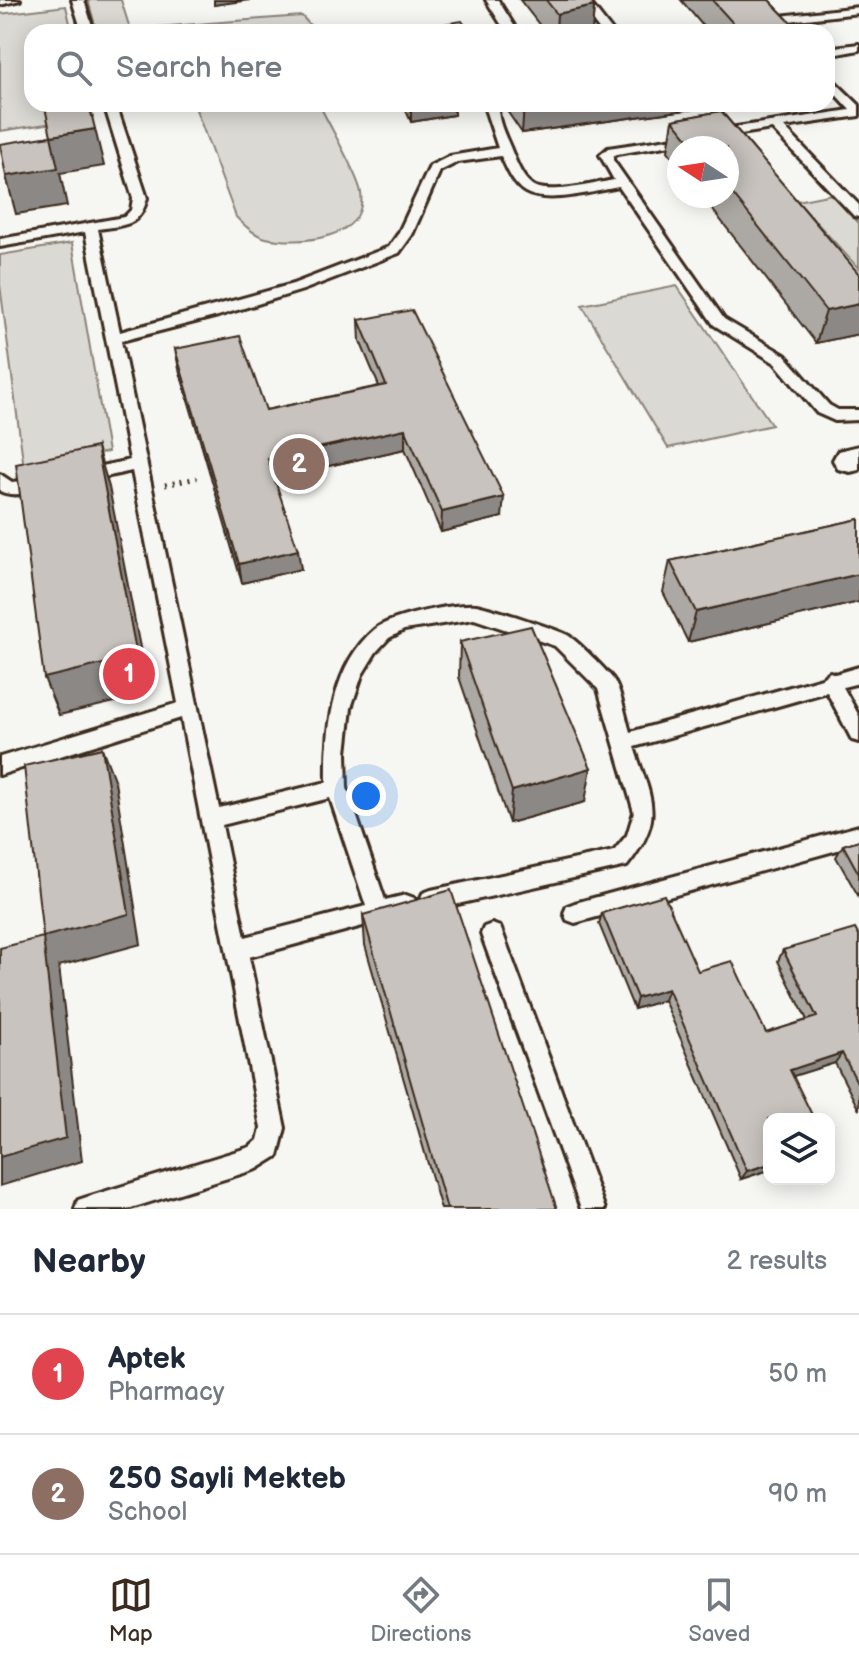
<!DOCTYPE html>
<style>
body{margin:0;font-family:"Balsamiq Sans",sans-serif;background:#f6f6f7;color:#1f2937}
.controls{position:absolute;right:24px;bottom:24px;display:grid;overflow:hidden;border-radius:16px;box-shadow:0 4px 20px #0003}
.controls button{width:72px;height:72px;display:grid;place-items:center;padding:0;border:0;border-bottom:2px solid #e0e1e3;background:#fff;color:#1f2937;font:40px sans-serif}
.compass{position:absolute;left:667px;top:136px;width:72px;height:72px;border-radius:50%;background:#fff;box-shadow:0 4px 20px #0003;rotate:282deg}
.you{position:absolute;left:366px;top:796px;width:28px;height:28px;margin:-20px;border:6px solid #fff;border-radius:50%;background:#1a73e8;box-shadow:0 0 0 12px #1a73e833}
.badge{display:grid;place-items:center;width:52px;height:52px;border-radius:50%;background:#3b2a1e;color:#fff;font-size:26px;font-weight:700}
.pin{position:absolute;translate:-50% -50%;border:4px solid #fff;box-shadow:0 2px 8px #0006}
.list{margin:0;padding:0;list-style:none}
h2{display:flex;justify-content:space-between;align-items:center;height:104px;margin:0;padding:0 32px;font-size:34px}
h2 small{font-size:26px;font-weight:400;color:#747a83}
.list li{display:grid;grid-template-columns:52px 1fr auto;gap:24px;align-items:center;box-sizing:border-box;height:120px;padding:0 32px;border-top:2px solid #e0e1e3}
.list b{display:block;font-size:30px;white-space:nowrap}
.list p{margin:0;font-size:26px;white-space:nowrap;color:#747a83}
.list em{font-size:26px;font-style:normal;color:#747a83}
.icon{flex:none;width:44px;height:44px;fill:none;stroke:currentColor;stroke-width:2;stroke-linecap:round;stroke-linejoin:round}
.map{position:relative;flex:none;width:859px;height:1209px;overflow:hidden}
.search{position:absolute;background:#fff;box-shadow:0 4px 20px #0003;left:24px;right:24px;top:24px;height:88px;display:flex;align-items:center;gap:20px;box-sizing:border-box;padding:0 28px;border-radius:24px;color:#747a83;font-size:30px}
.sheet{height:344px;background:#fff}
nav{display:flex;justify-content:space-around;align-items:center;box-sizing:border-box;height:112px;border-top:2px solid #e0e1e3;background:#fff;font-size:22px;color:#747a83}
nav a{display:grid;justify-items:center;gap:4px}
nav .on{color:#3b2a1e}
.map>svg:first-child{display:block}
</style>
<div class="map">
<svg width="859" height="1209" viewBox="0 0 859 1209">
<rect width="100%" height="100%" fill="#f6f6f2"/>
<filter id="ink" filterUnits="userSpaceOnUse"><feTurbulence type="fractalNoise" baseFrequency=".0125" numOctaves="2"/><feDisplacementMap in="SourceGraphic" scale="16" xChannelSelector="R" yChannelSelector="G"/><feConvolveMatrix kernelMatrix="1 2 1 2 8 2 1 2 1" color-interpolation-filters="sRGB"/></filter>
<g filter="url(#ink)">
<!-- green -->
<path fill="#dad9d3" stroke="#8a8278" stroke-width="2" d="M88,0h33l9,29 172,-13 14,16h-219z
M66,6l6,26h-40v72h57l4,13 -93,14v-117z
M194,104h125c9,19 40,72 42,89 7,47 -63,52 -95,45 -12,-3 -22,-13 -30,-21z
M832,194l27,29v46l-62,-68z
M72,243l36,209 -84,16 -24,-183v-30z
M677,286l95,139 -104,23 -86,-143z"/>
<g fill="none" stroke-linecap="round" stroke-linejoin="round">
<!-- service casing -->
<g stroke="#3b2a1e" stroke-width="6">
<path id="service" d="M0,0h20l-20,5z
M72,0h12l10,32h-12z
M486,0h12l20,32h-12z
M576,0h12l25,32h-12z
M859,7v6l-97,11 -6,-3 6,-3z
M707,27l4,1v4h-21z
M859,44v6l-32,6v-8z
M827,74l32,31v11l-75,11 75,78v12l-5,-1 -82,-87 -56,9 -6,-4 6,-4 134,-20 -23,-25z
M104,104h12l31,94c-7,29 -23,27 -49,31l22,103 173,-48 96,-37 9,-13 32,-68 20,-10 48,-8 -13,-39 1,-5h12c-1,16 6,29 12,43 5,12 11,30 22,38 15,11 64,-2 82,-5l-14,-25 8,-7 87,-13v6l-78,13 -4,2v4l111,159 61,36 44,50 9,5h21v10l-24,1 -18,-8 -42,-50 -61,-38 -95,-138c-24,4 -72,18 -94,5 -12,-7 -19,-25 -24,-36l-43,6 -18,9 -28,64 -13,18 -96,37 -85,26 -97,25 98,467 108,-26c-1,-52 5,-117 48,-153 16,-13 81,-26 101,-24 12,2 84,25 93,31 11,8 35,32 44,43 9,14 12,37 17,53l192,-54 8,-6 5,2 24,-7v16l-16,4 16,29v26l-7,-2 -25,-48 -193,55c17,53 32,70 -7,119l-196,44 -8,-3 -3,-7 3,-7 8,-3 183,-39 13,-16 7,-23 -36,-123 -43,-43 -81,-27 -70,11 -15,8 -13,14 -14,23 -11,33 -5,45 1,35 38,112 21,-5 8,3 3,7 -3,7 -165,45 36,171 -7,28 -21,13 -129,40h-53l3,-9 9,-3 163,-50 8,-7 3,-12 -80,-410 -181,57v-18l178,-54 -46,-232 -50,11 -8,-6 8,-6 48,-10 -45,-228 -85,15v-8l124,-22 7,-7 2,-12zM330,798l36,108 -121,31 -23,-112z
M0,474l12,8 29,-4 8,6c-9,9 -37,14 -49,7z
M859,826v18l-284,79 -8,-3 -3,-7 3,-7 8,-3z
M492,924l8,3 3,7 102,275h-24l-100,-275 3,-7z"/>
</g>
<!-- minor casing -->
<g stroke="#3b2a1e" stroke-width="6">
<path id="minor" d="M859,446v24l-9,2 -12,-3 -5,-9 5,-9z"/>
</g>
<!-- path -->
<path stroke="#3b2a1e" stroke-width="5" stroke-dasharray="2 6" stroke-linecap="butt" d="M165,485l32,-7"/>
<!-- service -->
<use href="#service" fill="#f6f6f2" fill-rule="evenodd"/>
<!-- minor -->
<use href="#minor" fill="#f6f6f2" fill-rule="evenodd"/>
</g>
<!-- wall -->
<path fill="#aca8a3" stroke="#3b2a1e" stroke-width="2" d="M520,0h70l4,6 -2,26h-47z
M681,0h88l31,32h-92z
M403,104h51v11l-43,7z
M505,104h224l-207,29 -17,-25z
M721,111l138,163v60l-43,9 -114,-147h25v-48h-48v18l-11,-15 5,-31z
M359,320l143,197 -61,15 -36,-83 -131,29 27,91 -59,14 -63,-214 -4,-20 91,61 113,-24 -19,-45z
M859,519v83l-171,40 -25,-50 7,-31z
M460,642l125,160 -76,21 -50,-146z
M859,840v57l-23,-40 7,-12z
M602,913l96,58 68,62 41,-13 -29,-59 5,-11 76,-14v174l-24,-47 -42,13 -24,43v51l-28,9 -77,-179 -30,9 -35,-85z
M363,915l194,294h-116l-76,-264z"/>
<!-- shaded-wall -->
<path fill="#8c8885" stroke="#3b2a1e" stroke-width="2" d="M214,0h36l-36,5z
M594,6l-2,26h-36l1,-18z
M411,104h43v11l-43,7z
M524,104h205l-207,29z
M95,129l9,37 -44,7 7,33 -51,8 -10,-38 45,-40z
M859,304v30l-43,9 10,-32z
M405,429v20l-135,30 -2,-20z
M97,447l12,40 40,207 -90,21 -15,-37z
M504,497l-2,20 -61,15 1,-20z
M298,550l3,19 -59,14 -3,-19z
M859,574v28l-171,40 8,-30z
M102,748l13,34 26,162 -82,22 23,195 -82,25v-29l43,-220z
M591,768l-6,34 -76,21 3,-32z
M668,989l-4,11 -30,9 3,-11z
M842,1053l-7,10 -51,16 6,-9z
M769,1164v6l-28,9 6,-8z"/>
<!-- building -->
<path fill="#c8c3be" stroke="#3b2a1e" stroke-width="2" d="M546,0h44l4,6 -37,8z
M712,0h57l31,32h-59z
M462,21l8,11h-50l-2,-4z
M65,104h24l6,25 -44,7 -6,-29z
M721,111l138,163v30l-33,7 -99,-124v-39h-31l-23,-28z
M51,136l7,32 -52,8 -6,-32z
M412,310l92,187 -62,15 -37,-83 -137,30 30,91 -59,14 -64,-215 65,-13 26,74 120,-25 -27,-65z
M97,447l40,209 -93,22 -28,-214z
M859,519v55l-163,38 -26,-51z
M531,626l60,142 -79,23 -52,-149z
M102,748l27,166 -86,23 -19,-171z
M859,840v34l-16,-29z
M451,890l106,319h-110l-84,-294z
M664,895l34,76 34,-10 34,72 51,-16 -34,-67 72,-21 4,7v150l-17,-33 -52,17 24,49h-45v45l-22,7 -79,-182 -31,9 -35,-85z
M43,937l23,201 -66,19v-209z"/>
</g>
</svg>
<div class="controls">
<button><svg class="icon" aria-label="layers" viewBox="0 0 24 24"><path d="M12 4l9 5-9 5-9-5zM3 14l9 5 9-5"/></svg></button>
</div>
<svg class="compass" viewBox="-18 -18 36 36"><path d="M0-13l5 13h-10z" fill="#e53935"/><path d="M0 13l5-13h-10z" fill="#747a83"/></svg>
<div class="you"></div>
<div class="pin badge" style="left:129px;top:674px;background:#e0444e">1</div>
<div class="pin badge" style="left:299px;top:464px;background:#8d6e63">2</div>
<div class="search"><svg class="icon" aria-label="search" viewBox="0 0 24 24"><circle cx="10" cy="10" r="6"/><path d="M15 15l6 6"/></svg>Search here</div>
</div>
<section class="sheet">
<h2>Nearby<small>2 results</small></h2>
<ul class="list">
<li><span class="badge" style="background:#e0444e">1</span><div><b>Aptek</b><p>Pharmacy</p></div><em>50 m</em></li>
<li><span class="badge" style="background:#8d6e63">2</span><div><b>250 Sayli Mekteb</b><p>School</p></div><em>90 m</em></li>
</ul>
</section>
<nav>
<a class="on"><svg class="icon" aria-label="map" viewBox="0 0 24 24"><path d="M3 6l6-2 6 2 6-2v14l-6 2-6-2-6 2zM9 4v14M15 6v14"/></svg>Map</a>
<a><svg class="icon" aria-label="directions" viewBox="0 0 24 24"><path d="M12 3l9 9-9 9-9-9zM9 14v-3h6M13 9l2 2-2 2"/></svg>Directions</a>
<a><svg class="icon" aria-label="saved" viewBox="0 0 24 24"><path d="M7 4h10v16l-5-4-5 4z"/></svg>Saved</a>
</nav>
